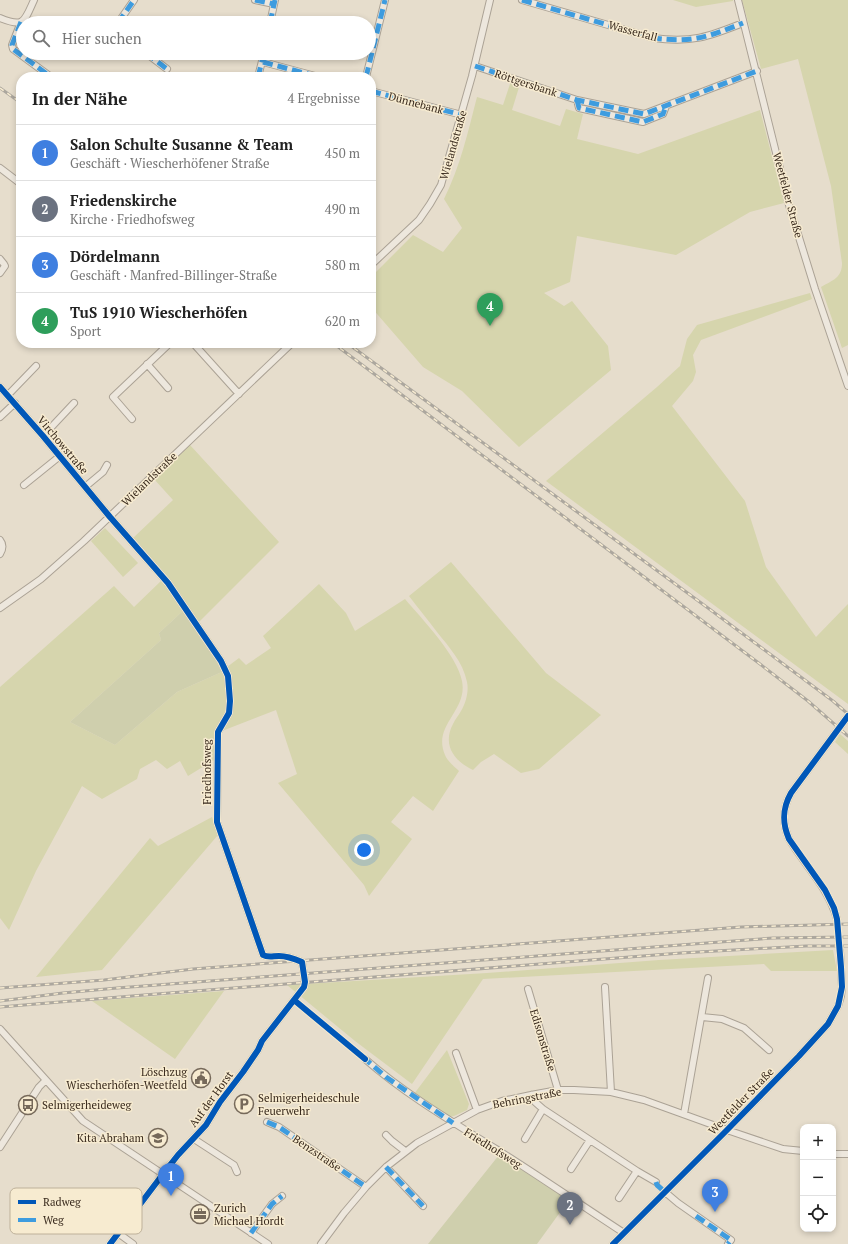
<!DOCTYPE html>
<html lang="de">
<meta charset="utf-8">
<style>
body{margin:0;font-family:"PT Serif",serif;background:#f2f2f2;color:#222}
.controls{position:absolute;right:12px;bottom:12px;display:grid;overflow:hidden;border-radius:8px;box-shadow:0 2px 6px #0003}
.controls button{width:36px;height:36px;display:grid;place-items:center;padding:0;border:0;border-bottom:1px solid #e0e0e0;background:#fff;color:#222;font:20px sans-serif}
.you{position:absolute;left:364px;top:850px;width:14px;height:14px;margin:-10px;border:3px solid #fff;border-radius:50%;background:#1a73e8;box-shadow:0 0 0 6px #1a73e833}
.badge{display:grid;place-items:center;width:26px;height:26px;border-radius:50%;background:#db2777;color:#fff;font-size:13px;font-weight:700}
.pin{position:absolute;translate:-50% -33px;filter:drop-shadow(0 1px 2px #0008)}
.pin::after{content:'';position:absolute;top:21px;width:14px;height:12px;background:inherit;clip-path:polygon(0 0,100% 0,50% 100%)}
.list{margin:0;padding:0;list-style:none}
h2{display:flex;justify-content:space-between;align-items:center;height:52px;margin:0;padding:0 16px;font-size:17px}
h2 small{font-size:13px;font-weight:400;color:#767676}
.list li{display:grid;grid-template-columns:26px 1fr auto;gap:12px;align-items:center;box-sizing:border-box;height:56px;padding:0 16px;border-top:1px solid #e0e0e0}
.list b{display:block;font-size:15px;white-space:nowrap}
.list p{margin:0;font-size:13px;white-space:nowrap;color:#767676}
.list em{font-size:13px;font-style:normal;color:#767676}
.icon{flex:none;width:22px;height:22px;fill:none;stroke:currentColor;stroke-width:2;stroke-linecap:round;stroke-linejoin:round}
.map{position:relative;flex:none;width:848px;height:1244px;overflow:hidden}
.search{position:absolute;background:#fff;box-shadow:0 2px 6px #0003;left:16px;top:16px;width:360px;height:44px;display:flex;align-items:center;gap:10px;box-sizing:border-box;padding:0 14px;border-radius:22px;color:#767676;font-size:15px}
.panel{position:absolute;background:#fff;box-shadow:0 2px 6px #0003;left:16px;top:72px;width:360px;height:276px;border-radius:16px}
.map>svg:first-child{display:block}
</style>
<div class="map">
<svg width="848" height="1244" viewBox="0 0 848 1244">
<rect width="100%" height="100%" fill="#e6ddcc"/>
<!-- green -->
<path fill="#d6d5ad" d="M673,0h60v1l-37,6z
M742,0h106v345l-6,3 -21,-61c12,-7 21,-9 21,-24l-11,-77 -33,-127 -37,10z
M511,81l9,3 -8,26 48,16 6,-17 17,5 -6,25 61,15 122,-44 24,93 -34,9 -74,43 -99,-19 -7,46 -26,11 20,13 8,-5 36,45 3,24 -92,77 -57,-56 -39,-24 -52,-60v-30l42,-42 30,17 19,-24 -18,-29c16,-32 24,-67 33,-102l26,8z
M810,293l2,6 -111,41 -8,15 3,17 -3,9 -21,25 73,95 21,66 50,70 32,-33v100l-302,-223 111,-94 23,-21 7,-27 10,-14z
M190,445l89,97 -81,81 -66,-84 41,-39 -19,-21z
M105,528l33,35 -15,14 -32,-36z
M451,562l95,111 55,42 -62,54 -18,4 -27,-19 -13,8 -8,8c-19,-9 -31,-25 -20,-46 2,-5 6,-9 8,-13 5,-8 8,-20 6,-29 -4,-20 -18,-35 -30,-50 -9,-12 -19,-24 -28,-36z
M162,580l23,29 -26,24 2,7 -91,82 45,23 62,-53 47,-21 2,29 -1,16 -9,13 -2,31 -26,16 -8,-15 -13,8 -11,-9 -16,9 -3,10 -35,20 -20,-13 -46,85 -27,59 -9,-12v-231l114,-101 20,21z
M319,584l27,29 9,18 50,-32c17,20 52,56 57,82 6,30 -30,44 -17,74 2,6 10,12 14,16l-26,40 -20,-15 -22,26 21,17 -43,57 -5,-11 -86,-102 19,-9 -21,-64 -54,21c2,-6 6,-9 8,-14 5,-13 -1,-35 -3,-50l12,-9 7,7 25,-17 -8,-12z
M840,734l8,7v13l-13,-12z
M212,817l6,18 -116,135 -66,7 114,-139 8,8z
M833,950l4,21h-66l-7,-7 -281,15 -71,105 -57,-43 -68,-56 200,-12 172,-13z
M224,991l-49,68 -83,-58z
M447,1050l22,54 -2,6 -13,6 -5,1 -35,-23z"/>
<!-- cemetery -->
<path fill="#cfcfad" d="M185,609l39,62 -47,21 -62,53 -45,-23 91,-82 -2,-7z
M499,1155l70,45 -32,44h-109z"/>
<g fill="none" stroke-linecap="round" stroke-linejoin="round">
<!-- minor-tunnel -->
<path stroke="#c3b9a9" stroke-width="6" stroke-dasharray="6 3" stroke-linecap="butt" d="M837,919l3,32"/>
<!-- minor casing -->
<g stroke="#aba295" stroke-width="8">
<path id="minor" d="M255,0l19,4
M522,0l131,38c39,5 55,-1 90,-15
M738,0l51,205 26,84 33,97
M0,18c24,10 24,4 34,-18
M21,22l-9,23 1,4 38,28
M118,23l16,-23
M270,23l5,-23
M146,53l21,16
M263,62l56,15
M475,66l102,34 67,14 113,-43
M258,77l6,-24
M366,77l19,-77
M371,91l91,24
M577,100l2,8 64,14 20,-8 3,-8
M0,168l21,16
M0,259l4,5 1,2 -5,7
M371,265l48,-45 11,-16 11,-19 31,-109 18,-76
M193,343l46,51
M147,364l21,24
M0,387l43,49 67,81 58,66 53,78 7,15 2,25 -1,12 -11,19 -1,90 46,133c5,3 10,1 16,1 8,0 16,3 23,6l3,20 -1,5 -42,54 -4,9 -15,22 -23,30 -14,23 -28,30 -15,19 -53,70
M8,395l28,-29
M0,417l15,-14
M132,419l-19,-22 57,-54
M43,436l31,-33
M24,485l36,-29
M85,487l18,-15 4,-7
M0,540c4,5 3,9 0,14
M0,608l41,-29 43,-38 208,-198
M837,919c-9,-32 -31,-52 -48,-80 -7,-16 -7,-30 2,-46l57,-77
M605,987l6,105
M528,989l30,101
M702,1017l20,2 22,9 25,22
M0,1029l83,92 185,123
M456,1053l21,57
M365,1059c40,35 86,62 131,90 43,27 85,56 128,84
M531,1095l4,7 8,7 94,62 -18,27
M684,1114l24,-136
M267,1122l12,5 87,60
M386,1135l6,6 13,10
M194,1139l40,26 3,7
M525,1139l18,-30
M0,1147l39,-60 7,-7
M833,1154h15
M386,1167l37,39
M571,1169l19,-29
M637,1171l19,11
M665,1192l13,11 53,37 -3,4
M118,1233l15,11
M251,1233l21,-29 10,-8
M321,1244l23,-31 22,-26 20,-20 31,-24 60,-33 25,-9 29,-6 27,-5h16l37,2 33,8 83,30 56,19 20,2
M613,1244l114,-114 72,-74 29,-32 10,-18 3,-10 1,-9 -2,-36"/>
</g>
<!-- minor -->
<use href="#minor" stroke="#ede7dd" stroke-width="6"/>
<!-- rail casing -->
<g stroke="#aca79e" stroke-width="3">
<path id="rail" d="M0,88l21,15
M333,343l427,321 48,37 40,35
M347,343l361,265 125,93 15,13
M0,988l104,-8 89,-11 548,-42 107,-3
M0,1001l63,-8 54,-5 563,-43 93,-7 75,-1
M0,1007l144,-12 537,-42 125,-7h42"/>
</g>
<!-- rail -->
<use href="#rail" stroke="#f7ebd0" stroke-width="1.5" stroke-dasharray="4.5" stroke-linecap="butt"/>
<!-- quiet -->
<path stroke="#3e9cdf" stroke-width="5" stroke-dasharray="10 5" stroke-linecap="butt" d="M255,0l19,4
M522,0l131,38c39,5 55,-1 90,-15
M21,22l-9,23 1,4 38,28
M118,23l16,-23
M270,23l5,-23
M146,53l21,16
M263,62l56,15
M475,66l102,34 67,14 113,-43
M258,77l6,-24
M366,77l19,-77
M371,91l91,24
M577,100l2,8 64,14 20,-8 3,-8
M363,1057l23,20 67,46
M267,1122l12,5 87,60
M386,1167l37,39
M656,1182l1,3 8,7
M696,1216l35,24 -3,4
M251,1233l21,-29 10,-8"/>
<!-- cycleway casing -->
<g stroke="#f7ebd0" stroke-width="8">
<path id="cycleway" d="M0,387l43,49 67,81 58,66 53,78 7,15 2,25 -1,12 -11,19 -1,90 46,133c5,3 10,1 16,1 8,0 16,3 23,6l3,20 -1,5 -42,54 -4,9 -15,22 -23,30 -14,23 -28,30 -15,19 -53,70
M294,1000l71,59
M613,1244l114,-114 72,-74 29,-32 10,-18 4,-19 -1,-20 -4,-48 -3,-11 -9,-18 -36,-51c-7,-16 -7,-30 2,-46l57,-77"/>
</g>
<!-- cycleway -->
<use href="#cycleway" stroke="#0057b8" stroke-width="6"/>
</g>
<!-- icons -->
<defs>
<g id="civic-ring" transform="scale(1)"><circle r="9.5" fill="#f7ebd0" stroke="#76695a" stroke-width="1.5"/><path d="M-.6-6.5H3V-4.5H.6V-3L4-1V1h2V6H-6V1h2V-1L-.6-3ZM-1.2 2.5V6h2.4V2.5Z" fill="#76695a"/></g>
<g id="parking-ring" transform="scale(1)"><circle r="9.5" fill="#f7ebd0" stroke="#76695a" stroke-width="1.5"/><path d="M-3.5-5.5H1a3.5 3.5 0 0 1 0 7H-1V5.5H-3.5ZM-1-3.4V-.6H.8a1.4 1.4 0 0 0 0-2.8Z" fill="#76695a"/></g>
<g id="bus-ring" transform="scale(1)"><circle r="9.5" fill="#f7ebd0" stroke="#76695a" stroke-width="1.5"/><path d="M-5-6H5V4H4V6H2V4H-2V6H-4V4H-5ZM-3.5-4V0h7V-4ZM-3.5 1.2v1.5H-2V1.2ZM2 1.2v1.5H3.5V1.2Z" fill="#76695a"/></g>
<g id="school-ring" transform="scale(1)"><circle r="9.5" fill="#f7ebd0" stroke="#76695a" stroke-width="1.5"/><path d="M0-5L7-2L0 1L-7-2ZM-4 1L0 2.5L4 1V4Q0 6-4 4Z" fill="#76695a"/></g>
<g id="office-ring" transform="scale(1)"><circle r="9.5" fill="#f7ebd0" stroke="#76695a" stroke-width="1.5"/><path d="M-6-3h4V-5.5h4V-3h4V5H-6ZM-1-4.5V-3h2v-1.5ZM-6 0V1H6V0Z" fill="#76695a"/></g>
</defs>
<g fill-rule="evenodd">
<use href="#civic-ring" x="201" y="1078"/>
<use href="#parking-ring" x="244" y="1104"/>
<use href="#bus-ring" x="28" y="1105"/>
<use href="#school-ring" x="158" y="1138"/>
<use href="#office-ring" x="200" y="1214"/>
</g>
<g text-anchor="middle" stroke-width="3" stroke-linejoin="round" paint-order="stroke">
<!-- street labels -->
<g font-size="11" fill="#392a1d" stroke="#f7ebd0">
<text transform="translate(633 31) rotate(15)" y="4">Wasserfall</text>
<text transform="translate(526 83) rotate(18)" y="4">Röttgersbank</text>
<text transform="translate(416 103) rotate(15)" y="4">Dünnebank</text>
<text transform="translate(453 145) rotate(-74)" y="4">Wielandstraße</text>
<text transform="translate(788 195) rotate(75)" y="4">Weetfelder Straße</text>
<text transform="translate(63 445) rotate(50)" y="4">Virchowstraße</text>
<text transform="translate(149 479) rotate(-44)" y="4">Wielandstraße</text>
<text transform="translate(207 772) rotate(-90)" y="4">Friedhofsweg</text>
<text transform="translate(543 1040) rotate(73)" y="4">Edisonstraße</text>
<text transform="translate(527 1098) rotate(-11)" y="4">Behringstraße</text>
<text transform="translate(211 1099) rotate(-54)" y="4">Auf der Horst</text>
<text transform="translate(741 1101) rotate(-46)" y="4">Weetfelder Straße</text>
<text transform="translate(493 1148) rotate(32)" y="4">Friedhofsweg</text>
<text transform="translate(317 1153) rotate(34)" y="4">Benzstraße</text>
</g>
<!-- poi labels -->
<g font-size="11" fill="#392a1d" stroke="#f7ebd0" text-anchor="start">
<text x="187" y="1076" text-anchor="end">Löschzug<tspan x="187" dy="13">Wiescherhöfen-Weetfeld</tspan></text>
<text x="258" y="1102">Selmigerheideschule<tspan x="258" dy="13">Feuerwehr</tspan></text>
<text x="42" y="1109">Selmigerheideweg</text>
<text x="144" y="1142" text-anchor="end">Kita Abraham</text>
<text x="214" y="1212">Zurich<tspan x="214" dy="13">Michael Hordt</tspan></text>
</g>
</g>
<!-- legend -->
<rect x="10" y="1188" width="132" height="46" rx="6" fill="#f7ebd0" stroke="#beb19a" stroke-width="1"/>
<rect x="18" y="1200" width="18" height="4" fill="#0057b8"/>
<rect x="18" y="1218" width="18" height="4" fill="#3e9cdf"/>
<g font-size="11" fill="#392a1d">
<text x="43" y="1206">Radweg</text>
<text x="43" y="1224">Weg</text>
</g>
</svg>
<div class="controls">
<button>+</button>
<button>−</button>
<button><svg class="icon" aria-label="locate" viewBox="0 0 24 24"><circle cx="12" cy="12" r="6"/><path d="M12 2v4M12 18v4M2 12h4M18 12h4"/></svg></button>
</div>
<div class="you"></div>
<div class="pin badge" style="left:171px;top:1196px;background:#3f7fe0">1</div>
<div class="pin badge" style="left:570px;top:1225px;background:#6b7280">2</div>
<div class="pin badge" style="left:715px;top:1212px;background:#3f7fe0">3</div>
<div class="pin badge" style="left:490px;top:326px;background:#2e9e5b">4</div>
<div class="search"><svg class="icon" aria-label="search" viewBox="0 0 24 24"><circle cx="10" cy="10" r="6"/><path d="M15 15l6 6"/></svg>Hier suchen</div>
<section class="panel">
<h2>In der Nähe<small>4 Ergebnisse</small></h2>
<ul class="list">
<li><span class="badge" style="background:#3f7fe0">1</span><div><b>Salon Schulte Susanne &amp; Team</b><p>Geschäft · Wiescherhöfener Straße</p></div><em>450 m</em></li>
<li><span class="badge" style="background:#6b7280">2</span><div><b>Friedenskirche</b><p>Kirche · Friedhofsweg</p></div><em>490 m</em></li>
<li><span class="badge" style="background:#3f7fe0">3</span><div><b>Dördelmann</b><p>Geschäft · Manfred-Billinger-Straße</p></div><em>580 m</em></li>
<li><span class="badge" style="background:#2e9e5b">4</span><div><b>TuS 1910 Wiescherhöfen</b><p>Sport</p></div><em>620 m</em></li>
</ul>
</section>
</div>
